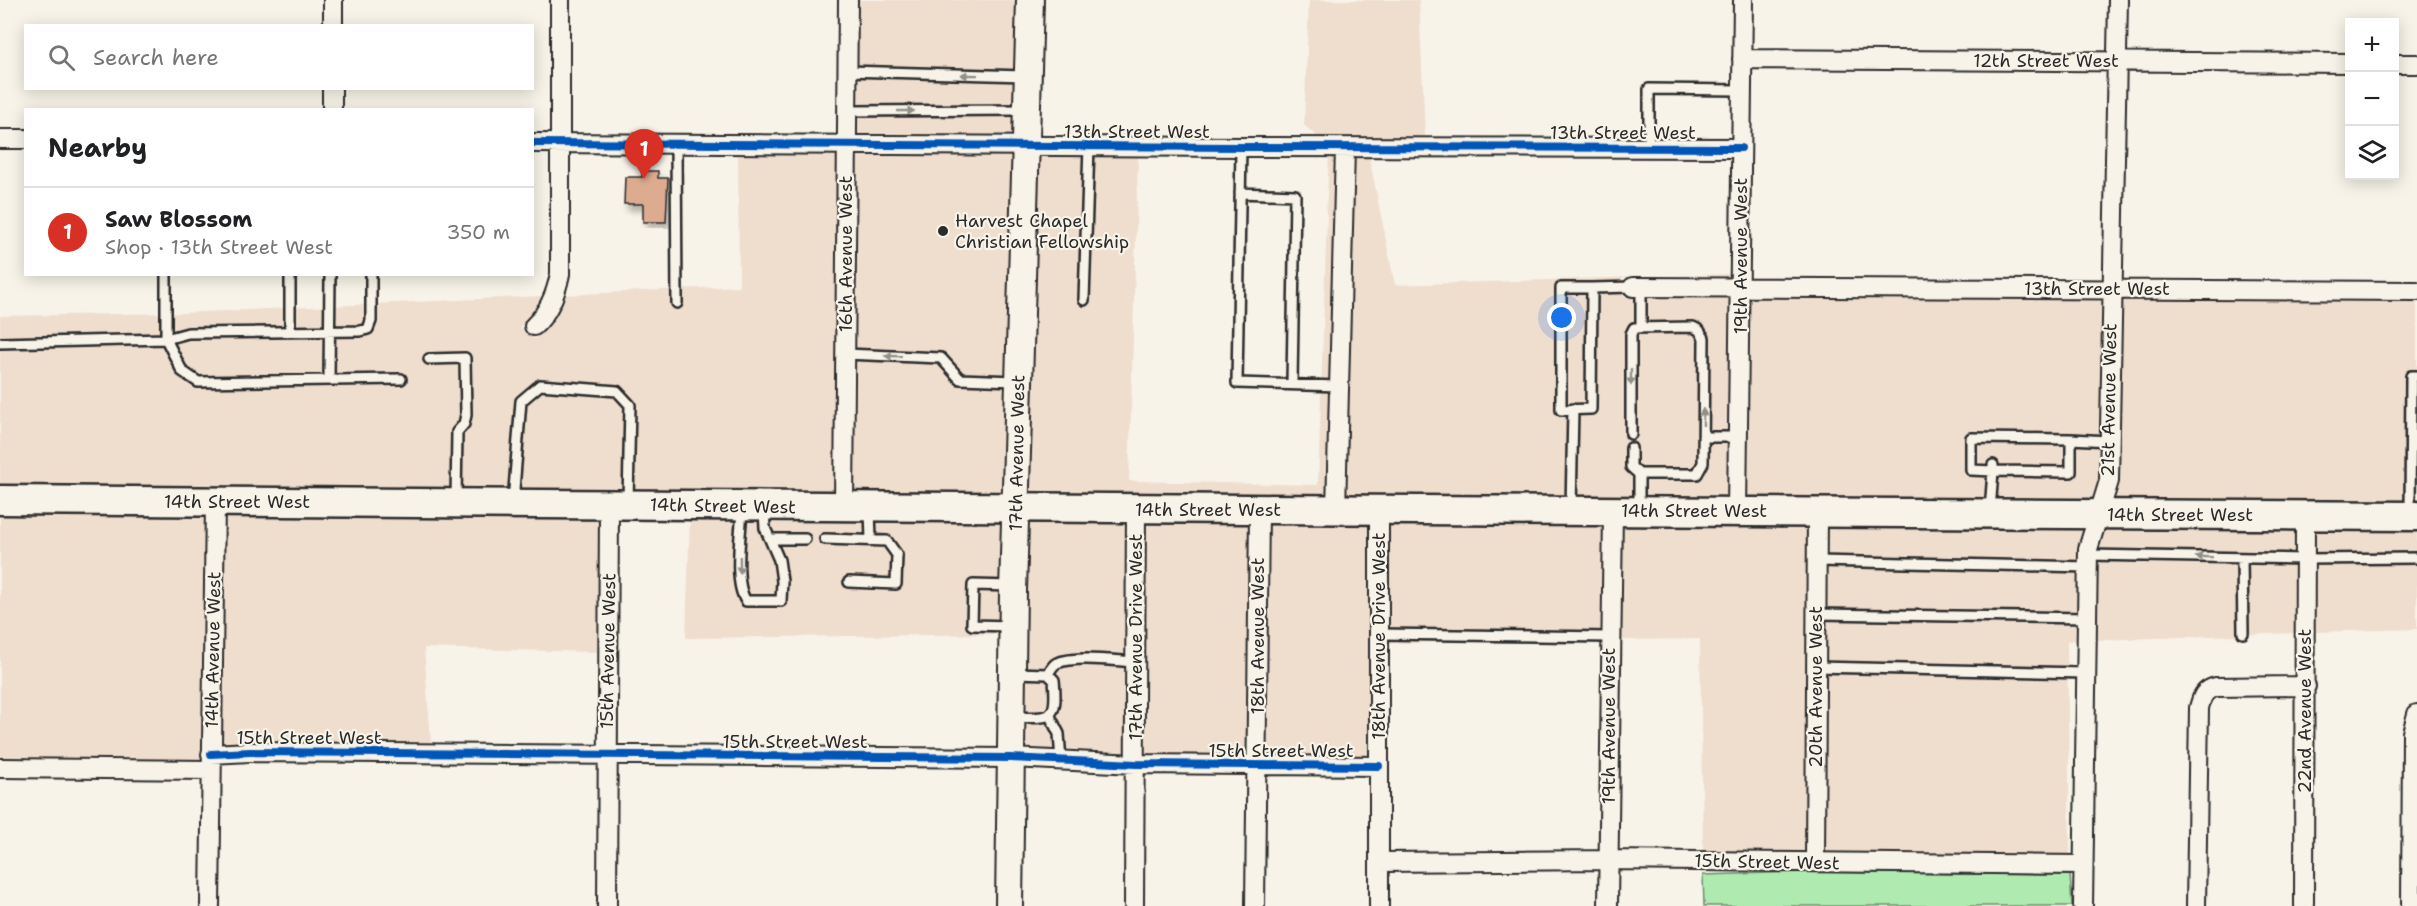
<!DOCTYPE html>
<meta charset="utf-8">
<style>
body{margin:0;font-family:"Shantell Sans",sans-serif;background:#f6f6f6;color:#202124}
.controls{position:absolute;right:18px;top:18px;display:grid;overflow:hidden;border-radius:0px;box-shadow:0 3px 15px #0003}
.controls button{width:54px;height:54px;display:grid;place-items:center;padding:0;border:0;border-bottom:2px solid #e0e0e0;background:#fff;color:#202124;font:30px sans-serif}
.you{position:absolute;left:1562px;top:318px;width:21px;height:21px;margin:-15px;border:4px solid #fff;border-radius:50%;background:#1a73e8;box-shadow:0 0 0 9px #1a73e833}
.badge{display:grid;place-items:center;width:39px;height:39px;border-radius:50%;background:#d93025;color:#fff;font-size:20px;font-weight:700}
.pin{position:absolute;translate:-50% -50px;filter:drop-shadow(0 2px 3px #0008)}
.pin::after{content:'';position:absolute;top:32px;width:21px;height:18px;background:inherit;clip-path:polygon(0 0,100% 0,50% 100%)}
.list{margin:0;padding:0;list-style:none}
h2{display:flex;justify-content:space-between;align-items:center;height:78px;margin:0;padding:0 24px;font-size:26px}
h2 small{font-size:20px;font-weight:400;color:#757577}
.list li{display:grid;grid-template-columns:39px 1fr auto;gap:18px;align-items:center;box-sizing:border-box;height:90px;padding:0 24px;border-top:2px solid #e0e0e0}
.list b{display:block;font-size:22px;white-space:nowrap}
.list p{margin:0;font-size:20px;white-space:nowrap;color:#757577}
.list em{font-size:20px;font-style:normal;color:#757577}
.icon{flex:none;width:33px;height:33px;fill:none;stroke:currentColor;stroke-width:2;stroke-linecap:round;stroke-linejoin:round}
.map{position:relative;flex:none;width:2417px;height:906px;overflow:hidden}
.search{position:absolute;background:#fff;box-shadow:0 3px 15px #0003;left:24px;top:24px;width:510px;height:66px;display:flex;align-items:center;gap:15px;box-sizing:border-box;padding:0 21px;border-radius:0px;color:#757577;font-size:22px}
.panel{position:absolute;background:#fff;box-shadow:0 3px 15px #0003;left:24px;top:108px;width:510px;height:168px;border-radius:0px}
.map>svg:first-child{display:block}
</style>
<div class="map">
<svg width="2417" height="906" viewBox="0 0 2417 906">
<defs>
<filter id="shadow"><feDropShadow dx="3.5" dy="6" stdDeviation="3" flood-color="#0004"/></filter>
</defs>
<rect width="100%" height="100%" fill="#f7f3e8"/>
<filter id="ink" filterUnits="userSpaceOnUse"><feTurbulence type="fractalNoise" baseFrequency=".0167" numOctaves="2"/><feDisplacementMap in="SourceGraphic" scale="12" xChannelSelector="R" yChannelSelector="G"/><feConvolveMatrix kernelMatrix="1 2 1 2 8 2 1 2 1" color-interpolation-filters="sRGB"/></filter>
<g filter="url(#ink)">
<!-- built -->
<path fill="#efddce" d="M858,0h162l-5,137 -158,-2z
M1309,0h110l6,136 -19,2h-87l-15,-13z
M738,152l99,1 -3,345 -834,-7v-175l182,-3 361,-17 -8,16 -15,15 15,12 18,-18 13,-26 173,-9z
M857,153l157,2 -8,344 -151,-1z
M1035,155l103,1 -9,325 189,4 9,-270 -1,-1 3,-57h5l-8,344 -300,-2z
M1355,157h14l26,128 336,-11v5l-108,-1v18l108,1 -4,206 -381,-2z
M1751,297l351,1 -4,182 -6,25 -344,-2z
M2122,298l295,2v207l-304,-2 6,-24z
M0,509l204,2 -3,250 -201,-2z
M225,511l374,3 -2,138 -173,-4 7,96 -181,-2 -28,2z
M690,515l315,2 -3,117 -316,4z
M1026,517l100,1v237l-105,-5z
M1147,518l102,1 -2,238 -101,-2z
M1270,519l99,1v237h-101z
M1390,520h212l-2,120 -210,3z
M1622,520l185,1 -2,332 -102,-1 -3,-213 -80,1z
M1827,521l259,3 -8,25 -2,91 -9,1 3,215 -245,-2z
M2108,524l186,1 1,108 -198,7 1,-89z
M2315,525h102v104l-101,3z"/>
<!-- green -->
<path fill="#afebb0" stroke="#6d8b6e" stroke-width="1.5" d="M1807,872l263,3 2,31h-368l-1,-31z"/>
<!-- building -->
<path fill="#ddab90" stroke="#2b2b2b" stroke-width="1.5" filter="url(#shadow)" d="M642,171h16v7h10l-2,44h-23v-18h-19l1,-27h17z"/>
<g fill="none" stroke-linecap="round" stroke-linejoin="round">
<!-- lane casing -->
<g stroke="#2b2b2b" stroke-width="14">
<path id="lane" d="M847,71l178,5
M847,111l178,-1
M676,143l1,160
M1241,147l-4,236 102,3
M1649,148v-59l92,1
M1240,193l55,2 -3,189
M290,274v57
M371,274v47l-3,8 -8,2 -172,2 -22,6 16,32 16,11 203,-3
M1641,287v40
M1561,288h31l-1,121 -30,1z
M1592,288l41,-1
M1084,300l5,-154
M0,343l166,-4v-65
M845,354l96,4 19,21 56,2
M429,359l36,-1 1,57 -2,9 -7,8 -1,68
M329,380l1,-106
M1631,434v-100l3,-6 59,-1 6,3 5,8 -1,125 -6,11h-58v34
M1703,437h36
M1631,448v19l8,7
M1993,465v6l-22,-1v-32l100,1
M513,502l8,-101 19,-16 77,6 13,14 -2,97
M742,509c-1,23 -9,73 4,92h35l1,-20 -3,-21 -14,-32 -1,-18
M870,509l1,31
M1571,509l2,-100
M1990,511l3,-40 78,1v-33l38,2
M2410,512l1,-136h6
M771,539h34
M825,539l62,2 10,14 -1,29 -47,-2
M2088,555l217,4 112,-1
M2242,558l1,75
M1817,561l271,6
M1816,614l271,4
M1011,626l-39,-1 1,-40 39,1
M1379,634l231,3
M1816,667l270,6
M1048,674c3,-4 4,-9 9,-11 19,-8 58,-2 79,-1
M1050,716l9,18 2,27
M1014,717c37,1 44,4 40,-37l-6,-6 -34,-1"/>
</g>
<!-- street casing -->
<g stroke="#2b2b2b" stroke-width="22">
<path id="street" d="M333,26v-26
M1742,59l608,4
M2394,64h23
M332,110v-22
M0,139h26
M532,143l709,4 500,1
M1633,287l784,4
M534,326c15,-14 22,-32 26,-52v-274
M844,507l4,-507
M1336,510l9,-362
M1737,512l6,-512
M211,754l39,-2 761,6 125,6 243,2
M0,768l211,2
M1379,862l230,-2 474,5
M1815,862l2,-350
M210,906l5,-404
M607,906l2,-401
M1134,906l2,-397
M1255,906l4,-396
M1379,906v-395
M1608,906l5,-395
M2083,906l5,-357 21,-68 9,-481
M2196,906l3,-198c3,-12 5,-18 17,-21l90,-1
M2304,906l1,-391
M2411,906l1,-173 5,-19"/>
</g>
<!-- secondary casing -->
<g stroke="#2b2b2b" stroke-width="30">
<path id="secondary" d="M1009,906l4,-315 17,-591"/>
</g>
<!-- primary casing -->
<g stroke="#2b2b2b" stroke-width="33">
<path id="primary" d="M0,500c806,6 1611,12 2417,16"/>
</g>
<!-- lane -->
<use href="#lane" stroke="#f7f3e8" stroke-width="9"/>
<!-- street -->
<use href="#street" stroke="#f7f3e8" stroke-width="18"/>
<!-- secondary -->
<use href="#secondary" stroke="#f7f3e8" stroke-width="26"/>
<!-- primary -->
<use href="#primary" stroke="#f7f3e8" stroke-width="28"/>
<!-- cycleway casing -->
<g stroke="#f7f3e8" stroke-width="11">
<path id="cycleway" d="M532,143l709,4 500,1
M211,754l39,-2 761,6 125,6 243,2"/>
</g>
<!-- cycleway -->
<use href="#cycleway" stroke="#0057b8" stroke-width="8"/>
</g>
<!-- one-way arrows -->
<defs><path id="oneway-solid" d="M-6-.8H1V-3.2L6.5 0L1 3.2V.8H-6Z" transform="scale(1.5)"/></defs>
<g fill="#918f8a">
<use href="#oneway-solid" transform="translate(969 75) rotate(-179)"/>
<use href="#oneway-solid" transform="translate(906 111)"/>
<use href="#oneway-solid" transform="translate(893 356) rotate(-178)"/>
<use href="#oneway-solid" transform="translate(1631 377) rotate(90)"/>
<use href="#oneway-solid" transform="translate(1703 417) rotate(-90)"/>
<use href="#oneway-solid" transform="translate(2204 557) rotate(-179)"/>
<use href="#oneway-solid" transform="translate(740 565) rotate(89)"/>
</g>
</g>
<!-- markers -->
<circle fill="#2b2b2b" stroke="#f7f3e8" stroke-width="2" cx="943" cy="231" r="6"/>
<g text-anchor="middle" stroke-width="4.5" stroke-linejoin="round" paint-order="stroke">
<!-- street labels -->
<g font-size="18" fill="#2b2b2b" stroke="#f7f3e8">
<text x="2046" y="67">12th Street West</text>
<text x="1137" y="138">13th Street West</text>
<text x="1623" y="139">13th Street West</text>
<text transform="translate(846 254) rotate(-90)" y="6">16th Avenue West</text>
<text transform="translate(1741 256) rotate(-90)" y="6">19th Avenue West</text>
<text x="2097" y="295">13th Street West</text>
<text transform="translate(2109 400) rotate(-89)" y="6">21st Avenue West</text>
<text transform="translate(1017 453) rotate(-89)" y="6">17th Avenue West</text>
<text x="237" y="508">14th Street West</text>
<text transform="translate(723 506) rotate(1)" y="6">14th Street West</text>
<text x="1208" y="516">14th Street West</text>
<text x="1694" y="517">14th Street West</text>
<text x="2180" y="521">14th Street West</text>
<text transform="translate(1258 636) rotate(-90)" y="6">18th Avenue West</text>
<text transform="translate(1379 636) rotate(-90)" y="6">18th Avenue Drive West</text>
<text transform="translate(1136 637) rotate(-90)" y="6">17th Avenue Drive West</text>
<text transform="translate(213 650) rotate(-89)" y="6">14th Avenue West</text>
<text transform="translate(608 651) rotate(-89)" y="6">15th Avenue West</text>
<text transform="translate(1816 687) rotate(-90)" y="6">20th Avenue West</text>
<text transform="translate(2305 711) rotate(-90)" y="6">22nd Avenue West</text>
<text transform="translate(1609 726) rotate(-90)" y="6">19th Avenue West</text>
<text x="309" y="744">15th Street West</text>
<text x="795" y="748">15th Street West</text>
<text x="1281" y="757">15th Street West</text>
<text transform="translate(1767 862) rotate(1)" y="6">15th Street West</text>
</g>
<!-- poi labels -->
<g font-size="18" fill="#2b2b2b" stroke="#f7f3e8" text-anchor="start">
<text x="955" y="227">Harvest Chapel<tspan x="955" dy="21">Christian Fellowship</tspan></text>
</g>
</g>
</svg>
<div class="controls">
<button>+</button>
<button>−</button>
<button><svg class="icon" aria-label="layers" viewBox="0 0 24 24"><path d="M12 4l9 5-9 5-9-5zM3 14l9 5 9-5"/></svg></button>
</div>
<div class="you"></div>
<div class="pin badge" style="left:644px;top:179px">1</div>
<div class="search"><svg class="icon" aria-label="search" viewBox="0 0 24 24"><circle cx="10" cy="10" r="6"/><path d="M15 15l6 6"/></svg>Search here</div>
<section class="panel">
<h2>Nearby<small></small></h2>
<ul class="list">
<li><span class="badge">1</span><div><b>Saw Blossom</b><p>Shop · 13th Street West</p></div><em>350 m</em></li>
</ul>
</section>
</div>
